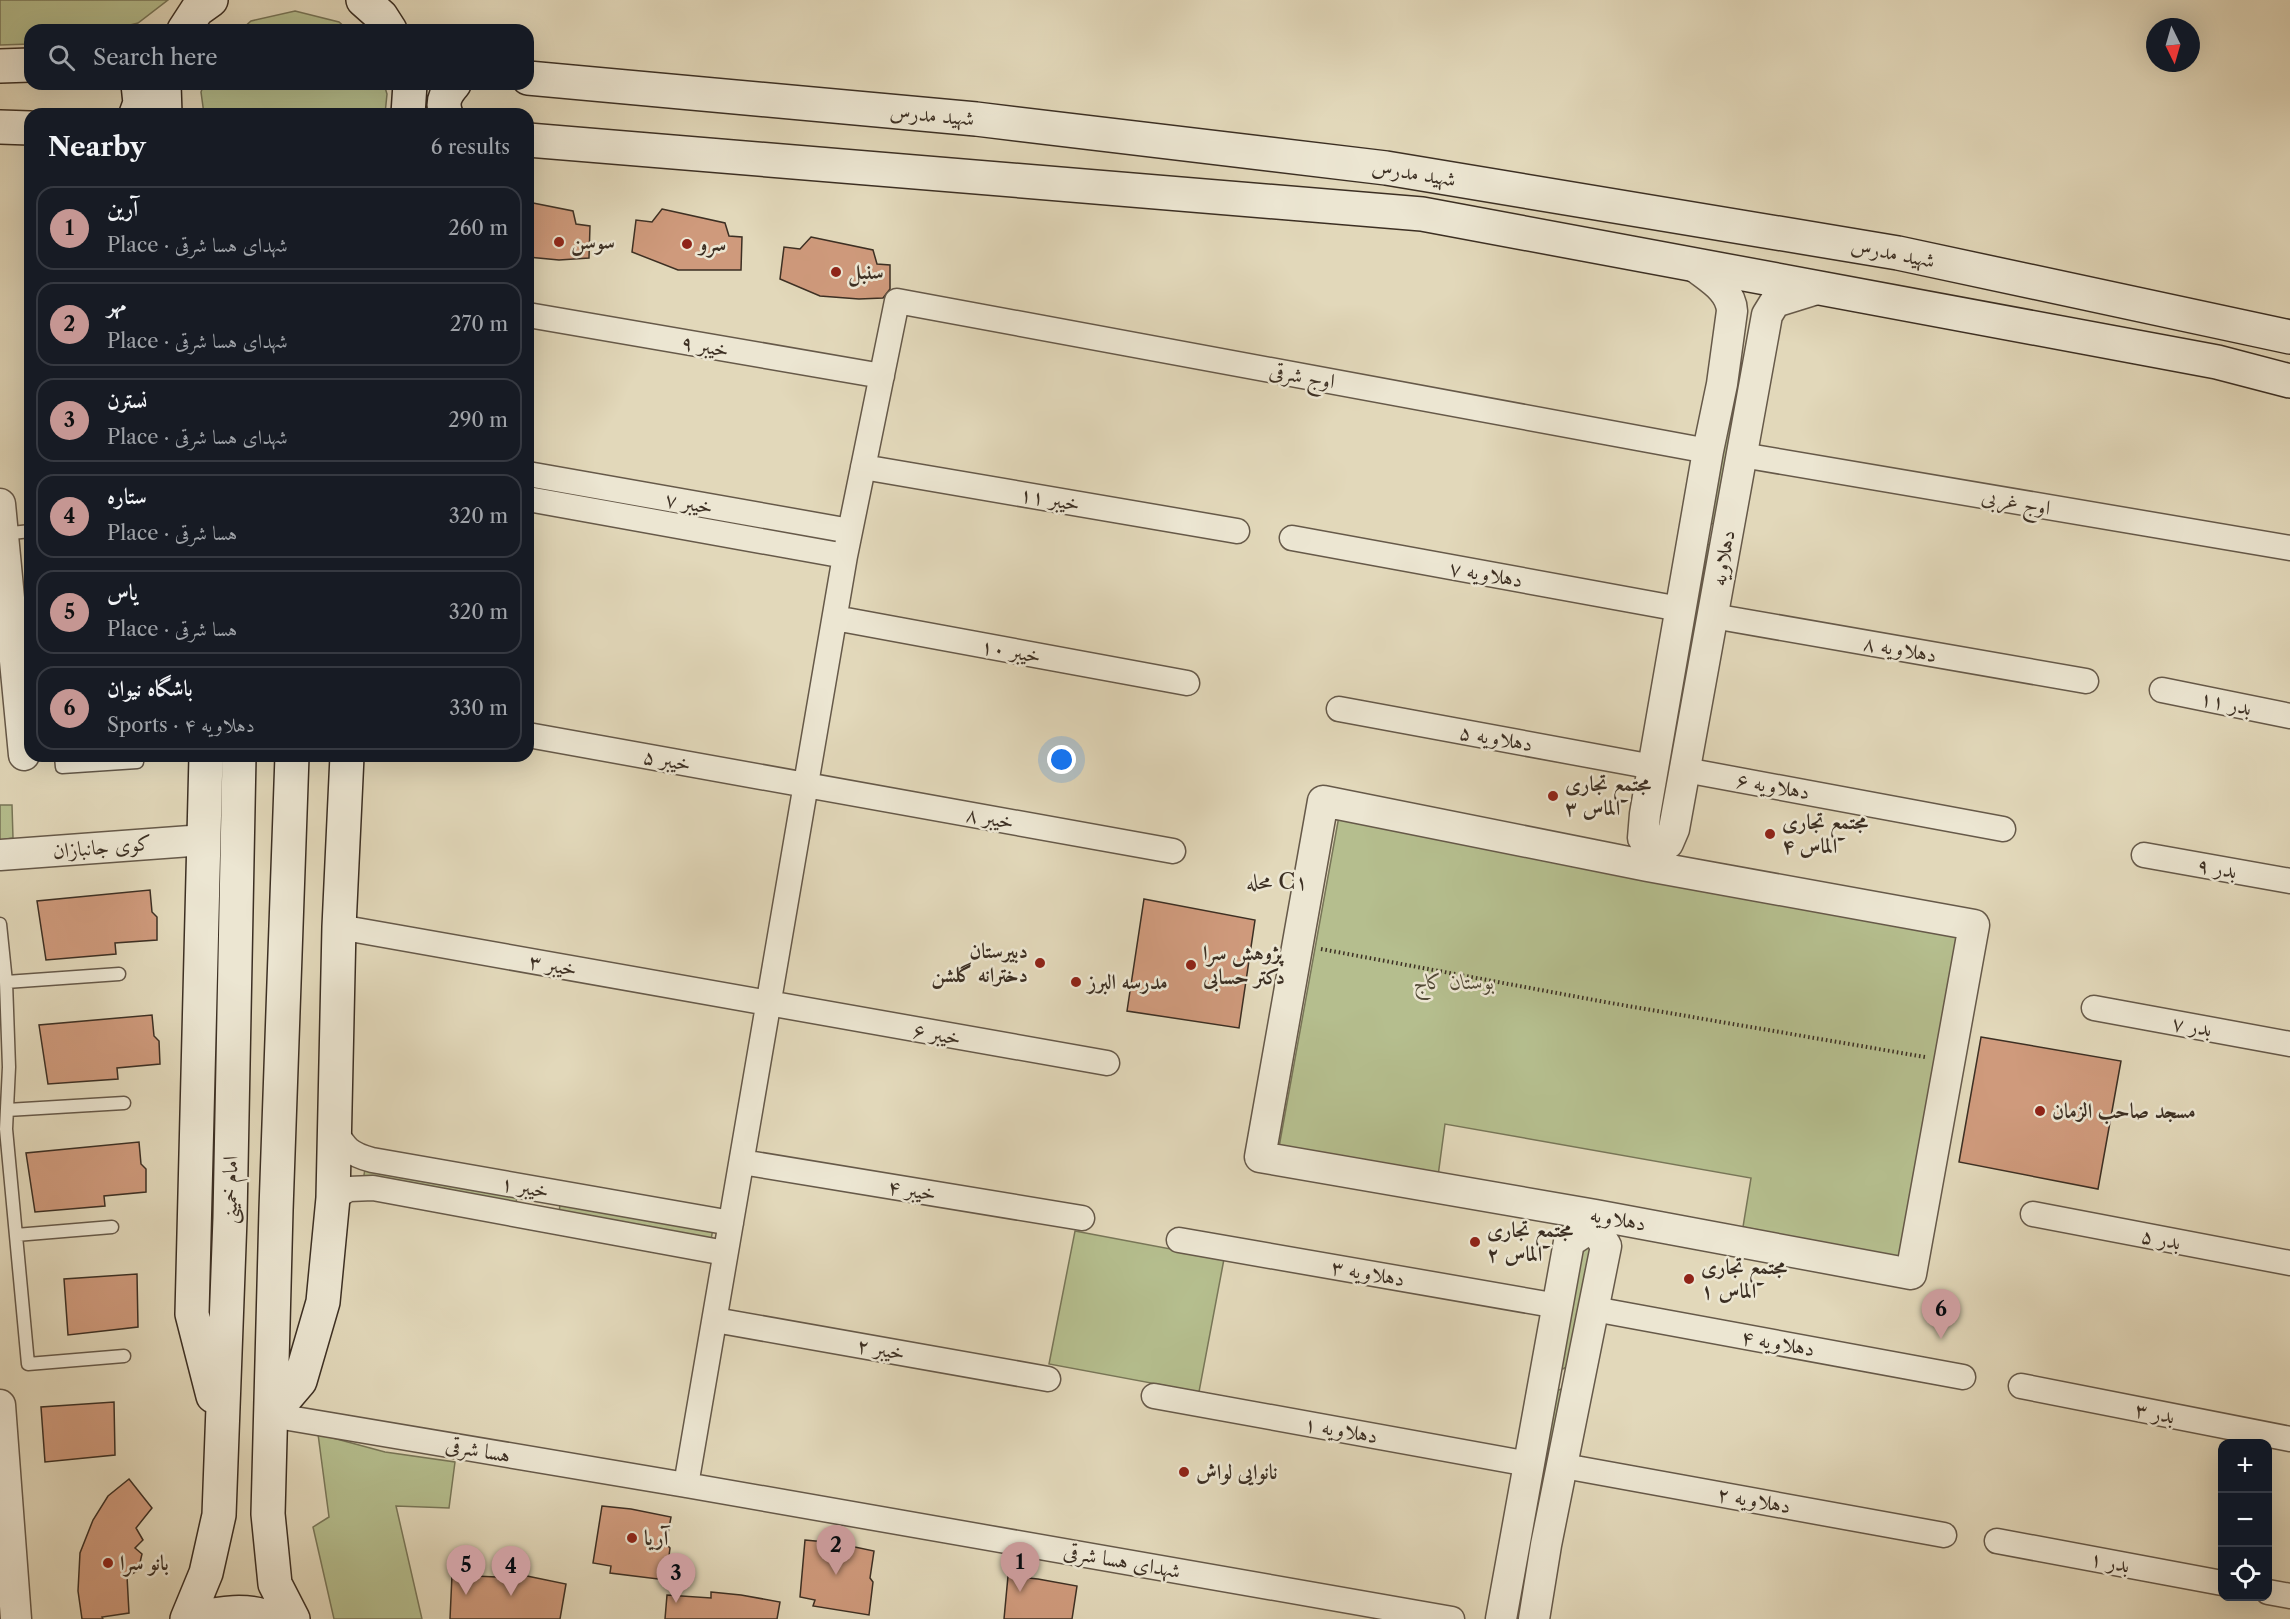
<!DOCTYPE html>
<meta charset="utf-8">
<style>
body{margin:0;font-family:"Libre Caslon Text",Amiri,serif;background:#20242c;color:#f1f3f6}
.controls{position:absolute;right:18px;bottom:18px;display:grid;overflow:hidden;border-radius:12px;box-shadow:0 6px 24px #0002}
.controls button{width:54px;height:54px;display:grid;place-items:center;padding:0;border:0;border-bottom:2px solid #363941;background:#171b24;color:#f1f3f6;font:30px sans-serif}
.compass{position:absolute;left:2146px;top:18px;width:54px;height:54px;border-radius:50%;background:#171b24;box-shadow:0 6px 24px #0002;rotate:175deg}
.you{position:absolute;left:1062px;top:760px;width:21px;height:21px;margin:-15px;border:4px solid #fff;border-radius:50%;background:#1a73e8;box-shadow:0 0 0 9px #1a73e833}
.badge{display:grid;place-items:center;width:39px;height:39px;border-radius:50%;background:#c59692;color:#111;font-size:20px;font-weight:700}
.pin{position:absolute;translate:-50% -50px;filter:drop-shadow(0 2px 3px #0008)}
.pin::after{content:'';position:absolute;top:32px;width:21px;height:18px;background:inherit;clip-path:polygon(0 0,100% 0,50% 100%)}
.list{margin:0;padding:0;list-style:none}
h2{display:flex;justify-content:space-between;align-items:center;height:78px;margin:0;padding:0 24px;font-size:26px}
h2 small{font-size:20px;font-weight:400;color:#9ea1a6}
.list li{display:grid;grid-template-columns:39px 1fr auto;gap:18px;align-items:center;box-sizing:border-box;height:84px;margin:0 12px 12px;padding:0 12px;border:2px solid #363941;border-radius:18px}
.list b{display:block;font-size:22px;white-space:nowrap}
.list p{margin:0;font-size:20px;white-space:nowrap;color:#9ea1a6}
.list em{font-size:20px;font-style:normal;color:#9ea1a6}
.icon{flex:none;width:33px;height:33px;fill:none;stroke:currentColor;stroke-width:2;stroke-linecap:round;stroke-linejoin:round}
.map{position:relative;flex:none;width:2290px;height:1619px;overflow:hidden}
.search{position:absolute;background:#171b24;box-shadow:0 6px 24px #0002;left:24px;top:24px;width:510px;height:66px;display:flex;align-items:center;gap:15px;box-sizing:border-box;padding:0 21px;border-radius:18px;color:#9ea1a6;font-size:22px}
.panel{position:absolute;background:#171b24;box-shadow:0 6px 24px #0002;left:24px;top:108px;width:510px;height:654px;border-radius:18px}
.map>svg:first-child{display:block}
</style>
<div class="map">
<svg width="2290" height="1619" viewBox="0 0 2290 1619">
<rect width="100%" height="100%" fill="#e2d8ba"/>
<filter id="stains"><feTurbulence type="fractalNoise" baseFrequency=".00333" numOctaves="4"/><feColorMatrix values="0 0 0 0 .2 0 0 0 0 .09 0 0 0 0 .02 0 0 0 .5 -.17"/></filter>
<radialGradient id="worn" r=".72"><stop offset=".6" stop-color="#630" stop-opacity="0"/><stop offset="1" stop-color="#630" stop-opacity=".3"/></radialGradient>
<!-- green -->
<path fill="#b5be8e" stroke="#787658" stroke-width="1.5" d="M0,0h168l-30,23 -28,7h-80v14l-30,1z
M295,11l44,11 9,8h-107l10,-9z
M204,84h180l3,10 -2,20h-181l-3,-22z
M1730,395l13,7 -25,121 -8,1z
M1714,543l-20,130 -9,5 -5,-7 26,-126z
M0,805h12l1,33 -13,2z
M1339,816l621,117 -61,326 -156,-32 8,-49 -306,-54 -7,52 -159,-29z
M365,1169l152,25 -1,11 -153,-24z
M560,1203l153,25 -2,12 -152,-24z
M1075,1231l149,28 -25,133 -150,-28z
M1584,1236l13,6 -24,121 -10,6 -4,-8z
M1564,1388l-29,136 -4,-8 25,-125z
M318,1434l67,18 70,10 -6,46 -53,-2 26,113h-88l-21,-92 16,-10z"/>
<!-- building -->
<path fill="#cf9a7c" stroke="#3c2f23" stroke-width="1.5" d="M528,202l45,9 3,13 14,2 -1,32 -30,2 -31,-3z
M662,209l63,14 4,13 13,1 -1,33h-63l-46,-18 4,-32 16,2z
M811,237l62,13 4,14 13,1v24l-7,9 -24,1 -39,-3 -40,-17 4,-32 16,2z
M150,890l2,22 5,5v23l-42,3 1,11 -70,6 -9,-59z
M1144,899l111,21 -16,108 -112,-17z
M152,1015l2,21 5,5 1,23 -43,4 1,11 -70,5 -9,-59z
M1981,1037l140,24 -23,128 -139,-27z
M139,1142l2,22 5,5v23l-42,4 1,10 -70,6 -9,-59z
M137,1274l1,53 -70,8 -4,-56z
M114,1402l1,53 -70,7 -4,-55z
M129,1479l23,29 -16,20 7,12 -8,8 7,6 -4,17 -11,5 2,37 -27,4 1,2h-21l-4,-28 2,-38 13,-33 15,-24z
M602,1506l29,3 40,8 -5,27 4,4 -4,32 -56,-7 1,-7 -18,-3z
M805,1540l31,3 38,8 -4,27 3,4 -4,33 -56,-9 2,-6 -15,-3z
M497,1573l30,3 39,8 -6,35h-110l2,-44 45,2z
M1008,1576l30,3 39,7 -5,33h-68z
M711,1592l30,3 39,7 -3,17h-112l2,-24 44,3z"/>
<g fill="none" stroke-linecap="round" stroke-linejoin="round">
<!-- service casing -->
<g stroke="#665949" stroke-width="15">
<path id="service" d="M3,534l27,-3
M61,756l1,11 75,-5
M0,924l6,58 3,85 -3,62 22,235 96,-8
M6,982l113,-8
M7,1110l117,-7
M16,1235l96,-8"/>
</g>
<!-- minor casing -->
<g stroke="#665949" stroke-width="27">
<path id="minor" d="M528,315l354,61
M1742,455l548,93
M863,467l374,64
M528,474l322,57
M528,499l317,57
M1292,538l388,71
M1713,616l373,65
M835,618l352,65
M2162,690l128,26
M1339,709l314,58
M528,735l645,116
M1685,770l318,59
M2144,855l146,26
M339,927l768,136
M2094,1008l196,36
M333,1128c12,20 16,26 39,32l359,63
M742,1162l340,56
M333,1198l16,-9 24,-1 352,65
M2033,1214l257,49
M1179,1240l379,66
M1594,1309l369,68
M715,1320l333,59
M2021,1386l269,53
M1154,1396l375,68
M271,1415l415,70 766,134
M1564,1466l380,69
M686,1485l159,-929 52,-255 811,150
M1997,1541l225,42
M2268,1592l22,4"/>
</g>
<!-- tertiary casing -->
<g stroke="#665949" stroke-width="33">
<path id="tertiary" d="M0,504l24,251
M1323,801l325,65 326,59 -63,349 -316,-59 -335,-58z
M1651,849l17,-6 6,-14 93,-514 8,-13 45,-14
M0,855l204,-15
M1648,866l3,-17 -8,-11 2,-24 63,-363 14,-67 10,-73c-1,-22 -23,-33 -39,-46
M0,1405l16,214
M1501,1619l68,-377 24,-16
M1534,1619l12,-74 60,-299 -13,-20"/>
</g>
<!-- secondary casing -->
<g stroke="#3c2f23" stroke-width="36">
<path id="secondary" d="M363,0l18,16 9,14
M184,30l13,-20 14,-10
M0,66l30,-1
M528,78l448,41 410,49 512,85 392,84
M164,84l1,30
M136,114l4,-11 -2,-19
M408,114l2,-30
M446,114c-5,-12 0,-21 8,-30
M0,127l30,1
M528,140l894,74 795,148 73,19
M206,756l-14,558 21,82
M292,756l-16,454 -8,304 7,70 18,35
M271,1415l29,-34 23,-79 10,-104 6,-271 8,-171
M187,1619l19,-46 13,-58 11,-297 9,-462
M195,1619c25,-6 52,-11 77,0"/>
</g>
<!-- path -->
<path stroke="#3c2f23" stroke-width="4" stroke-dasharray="1.5 3" stroke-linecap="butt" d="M1321,949l284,53 320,55"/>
<!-- service -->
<use href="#service" stroke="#ece6d2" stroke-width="12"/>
<!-- minor -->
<use href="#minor" stroke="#ece6d2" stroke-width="24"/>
<!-- tertiary -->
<use href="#tertiary" stroke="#ece6d2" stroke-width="30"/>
<!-- secondary -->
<use href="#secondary" stroke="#ece6d2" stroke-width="33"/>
</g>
<!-- markers -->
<g fill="#8f2418" stroke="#ece6d2" stroke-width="2">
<circle cx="559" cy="242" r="6"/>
<circle cx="687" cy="244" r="6"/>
<circle cx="836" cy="272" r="6"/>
<circle cx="1553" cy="796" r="6"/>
<circle cx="1770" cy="834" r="6"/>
<circle cx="1040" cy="963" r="6"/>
<circle cx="1191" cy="965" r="6"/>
<circle cx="1076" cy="982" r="6"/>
<circle cx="2040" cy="1111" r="6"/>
<circle cx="1475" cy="1242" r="6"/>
<circle cx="1689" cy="1279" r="6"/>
<circle cx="1184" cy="1472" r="6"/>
<circle cx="632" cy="1538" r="6"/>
<circle cx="108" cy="1563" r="6"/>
</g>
<g text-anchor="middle" stroke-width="5" stroke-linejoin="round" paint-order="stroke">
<!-- street labels -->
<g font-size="21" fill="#3c2f23" stroke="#ece6d2">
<text transform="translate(932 115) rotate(5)" y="7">شهید مدرس</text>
<text transform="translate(1414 173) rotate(9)" y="7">شهید مدرس</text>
<text transform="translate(1893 253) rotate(11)" y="7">شهید مدرس</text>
<text transform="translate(705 346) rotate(10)" y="7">خیبر ۹</text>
<text transform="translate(1302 376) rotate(10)" y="7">اوج شرقی</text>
<text transform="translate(1050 499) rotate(10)" y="7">خیبر ۱۱</text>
<text transform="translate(2016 502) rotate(10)" y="7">اوج غربی</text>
<text transform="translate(689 503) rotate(10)" y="7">خیبر ۷</text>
<text transform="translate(1723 558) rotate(-80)" y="7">دهلاویه</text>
<text transform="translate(1486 574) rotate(10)" y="7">دهلاویه ۷</text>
<text transform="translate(1900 649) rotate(10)" y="7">دهلاویه ۸</text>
<text transform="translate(1011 651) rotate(10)" y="7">خیبر ۱۰</text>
<text transform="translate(2226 703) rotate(12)" y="7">بدر ۱۱</text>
<text transform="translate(1496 738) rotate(10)" y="7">دهلاویه ۵</text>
<text transform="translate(667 760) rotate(10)" y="7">خیبر ۵</text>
<text transform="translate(1773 786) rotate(10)" y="7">دهلاویه ۶</text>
<text transform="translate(990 818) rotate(10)" y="7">خیبر ۸</text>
<text transform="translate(102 847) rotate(-5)" y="7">کوی جانبازان</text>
<text transform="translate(2217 868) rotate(10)" y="7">بدر ۹</text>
<text transform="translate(553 965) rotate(10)" y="7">خیبر ۳</text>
<text transform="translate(2192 1026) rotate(10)" y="7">بدر ۷</text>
<text transform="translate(937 1034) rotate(10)" y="7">خیبر ۶</text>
<text transform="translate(525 1187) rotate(10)" y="7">خیبر ۱</text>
<text transform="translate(230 1190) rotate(-89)" y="7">امام خمینی</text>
<text transform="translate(912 1190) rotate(9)" y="7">خیبر ۴</text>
<text transform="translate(1618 1219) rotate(10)" y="7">دهلاویه</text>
<text transform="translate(2161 1239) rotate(11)" y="7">بدر ۵</text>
<text transform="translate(1368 1273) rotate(10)" y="7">دهلاویه ۳</text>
<text transform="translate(1778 1343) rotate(10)" y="7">دهلاویه ۴</text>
<text transform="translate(881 1349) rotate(10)" y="7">خیبر ۲</text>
<text transform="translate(2155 1413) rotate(11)" y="7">بدر ۳</text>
<text transform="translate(1341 1430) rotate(10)" y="7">دهلاویه ۱</text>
<text transform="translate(478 1450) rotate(10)" y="7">هسا شرقی</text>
<text transform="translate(1754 1500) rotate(10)" y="7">دهلاویه ۲</text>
<text transform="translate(1122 1561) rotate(10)" y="7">شهدای هسا شرقی</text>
<text transform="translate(2110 1562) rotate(11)" y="7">بدر ۱</text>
</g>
<!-- poi labels -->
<g font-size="21" font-weight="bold" fill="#3c2f23" stroke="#ece6d2" text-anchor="start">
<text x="571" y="249">سوسن</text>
<text x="699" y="251">سرو</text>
<text x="848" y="279">سنبل</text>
<text x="1565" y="791">مجتمع تجاری<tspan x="1565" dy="24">الماس ۳</tspan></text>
<text x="1782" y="829">مجتمع تجاری<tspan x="1782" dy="24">الماس ۴</tspan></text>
<text x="1028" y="958" text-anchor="end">دبیرستان<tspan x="1028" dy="24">دخترانه گلشن</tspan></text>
<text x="1203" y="960">پژوهش سرا<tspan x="1203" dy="24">دکتر حسابی</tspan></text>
<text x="1088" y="989">مدرسه البرز</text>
<text x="2052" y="1118">مسجد صاحب الزمان</text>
<text x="1487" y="1237">مجتمع تجاری<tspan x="1487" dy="24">الماس ۲</tspan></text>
<text x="1701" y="1274">مجتمع تجاری<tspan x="1701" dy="24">الماس ۱</tspan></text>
<text x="1196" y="1479">نانوایی لواش</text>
<text x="644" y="1545">آریا</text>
<text x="120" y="1570">بانو سرا</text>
</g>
<!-- park labels -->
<g font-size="21" font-style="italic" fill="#544c38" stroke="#ece6d2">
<text x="1454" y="989">بوستان کاج</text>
</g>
<!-- neighbourhood labels -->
<g font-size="22" fill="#3c2f23" stroke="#ece6d2">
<text x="1277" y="889">محله C۱</text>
</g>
</g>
<rect width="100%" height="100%" filter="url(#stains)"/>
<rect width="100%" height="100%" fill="url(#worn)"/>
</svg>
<div class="controls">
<button>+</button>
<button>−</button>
<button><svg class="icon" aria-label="locate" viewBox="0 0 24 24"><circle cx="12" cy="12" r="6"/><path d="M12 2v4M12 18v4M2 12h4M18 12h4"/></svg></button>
</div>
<svg class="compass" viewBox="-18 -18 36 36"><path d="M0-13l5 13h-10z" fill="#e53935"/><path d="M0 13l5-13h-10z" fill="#9ea1a6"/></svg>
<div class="you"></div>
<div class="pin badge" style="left:1020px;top:1592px">1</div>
<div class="pin badge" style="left:836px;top:1575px">2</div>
<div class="pin badge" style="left:676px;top:1603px">3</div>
<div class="pin badge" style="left:511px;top:1596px">4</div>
<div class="pin badge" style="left:466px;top:1595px">5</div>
<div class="pin badge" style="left:1941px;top:1339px">6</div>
<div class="search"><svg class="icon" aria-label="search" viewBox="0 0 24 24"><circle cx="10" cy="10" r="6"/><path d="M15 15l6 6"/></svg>Search here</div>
<section class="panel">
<h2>Nearby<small>6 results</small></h2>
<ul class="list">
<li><span class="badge">1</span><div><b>آرین</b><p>Place · شهدای هسا شرقی</p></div><em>260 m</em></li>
<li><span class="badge">2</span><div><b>مهر</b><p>Place · شهدای هسا شرقی</p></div><em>270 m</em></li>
<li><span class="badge">3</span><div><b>نسترن</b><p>Place · شهدای هسا شرقی</p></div><em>290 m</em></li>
<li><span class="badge">4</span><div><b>ستاره</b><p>Place · هسا شرقی</p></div><em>320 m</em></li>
<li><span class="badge">5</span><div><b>یاس</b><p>Place · هسا شرقی</p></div><em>320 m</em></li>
<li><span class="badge">6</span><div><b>باشگاه نیوان</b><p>Sports · دهلاویه ۴</p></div><em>330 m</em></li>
</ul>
</section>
</div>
